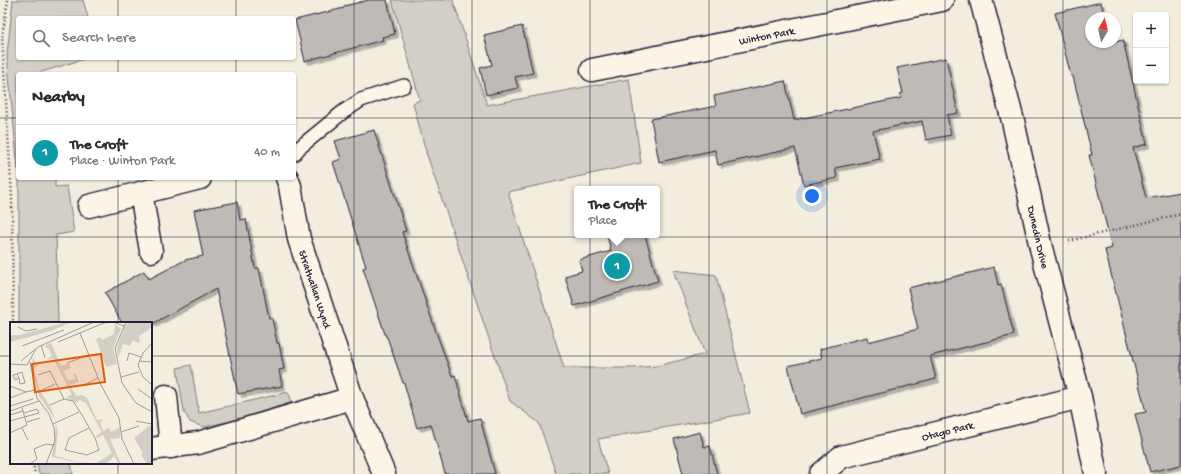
<!DOCTYPE html>
<meta charset="utf-8">
<style>
body{margin:0;font-family:"Gochi Hand",sans-serif;background:#f7f7f7;color:#2b2b33}
.controls{position:absolute;right:12px;top:12px;display:grid;overflow:hidden;border-radius:4px;box-shadow:0 1px 3px #0004}
.controls button{width:36px;height:36px;display:grid;place-items:center;padding:0;border:0;border-bottom:1px solid #e1e1e2;background:#fff;color:#2b2b33;font:20px sans-serif}
.compass{position:absolute;left:1085px;top:12px;width:36px;height:36px;border-radius:50%;background:#fff;box-shadow:0 1px 3px #0004;rotate:8deg}
.you{position:absolute;left:812px;top:196px;width:14px;height:14px;margin:-10px;border:3px solid #fff;border-radius:50%;background:#1a73e8;box-shadow:0 0 0 6px #1a73e833}
.badge{display:grid;place-items:center;width:26px;height:26px;border-radius:50%;background:#c8321e;color:#fff;font-size:13px;font-weight:700}
.pin{position:absolute;translate:-50% -50%;border:2px solid #fff;box-shadow:0 1px 4px #0006}
.popup{position:absolute;left:574px;top:186px;width:86px;height:52px;box-sizing:border-box;display:grid;place-content:center;border-radius:4px;background:#fff;filter:drop-shadow(0 1px 3px #0005);font-size:13px;white-space:nowrap;color:#7c7c81}
.popup b{font-size:15px;color:#2b2b33}
.popup::after{content:'';position:absolute;left:50%;top:100%;margin-left:-8px;border:8px solid transparent;border-top-color:#fff}
.list{margin:0;padding:0;list-style:none}
h2{display:flex;justify-content:space-between;align-items:center;height:52px;margin:0;padding:0 16px;font-size:17px}
h2 small{font-size:13px;font-weight:400;color:#7c7c81}
.list li{display:grid;grid-template-columns:26px 1fr auto;gap:12px;align-items:center;box-sizing:border-box;height:56px;padding:0 16px;border-top:1px solid #e1e1e2}
.list b{display:block;font-size:15px;white-space:nowrap}
.list p{margin:0;font-size:13px;white-space:nowrap;color:#7c7c81}
.list em{font-size:13px;font-style:normal;color:#7c7c81}
.icon{flex:none;width:22px;height:22px;fill:none;stroke:currentColor;stroke-width:2;stroke-linecap:round;stroke-linejoin:round}
.map{position:relative;flex:none;width:1181px;height:474px;overflow:hidden}
.search{position:absolute;background:#fff;box-shadow:0 1px 3px #0004;left:16px;top:16px;width:280px;height:44px;display:flex;align-items:center;gap:10px;box-sizing:border-box;padding:0 14px;border-radius:4px;color:#7c7c81;font-size:15px}
.panel{position:absolute;background:#fff;box-shadow:0 1px 3px #0004;left:16px;top:72px;width:280px;height:108px;border-radius:4px}
.map>svg:first-child{display:block}
</style>
<div class="map">
<svg width="1181" height="474" viewBox="0 0 1181 474">
<defs>
<filter id="shadow"><feDropShadow dx="3.5" dy="3.5" stdDeviation="0" flood-color="#0004"/></filter>
</defs>
<rect width="100%" height="100%" fill="#f3edde"/>
<filter id="ink" filterUnits="userSpaceOnUse"><feTurbulence type="fractalNoise" baseFrequency=".025" numOctaves="2"/><feDisplacementMap in="SourceGraphic" scale="8" xChannelSelector="R" yChannelSelector="G"/><feConvolveMatrix kernelMatrix="1 2 1 2 8 2 1 2 1" color-interpolation-filters="sRGB"/></filter>
<g filter="url(#ink)">
<!-- green -->
<path fill="#d4cfc6" stroke="#7b7880" d="M13,0h70l5,18h-70v40h69l-52,16h-17v96l-11,-115z
M392,0h61l34,105 142,-26 12,84 -133,29 56,176h69l24,-2 48,-12 -32,-84 43,5 34,138 -152,26 10,35h-52l-17,-51 -29,-22 -84,-249 -13,-49 7,-3z
M19,178h36v9l12,-1 7,46 -18,3 2,88h-39z
M191,365l8,48 89,-21 4,10 -52,17 -37,8 -13,-5 -6,-10 -7,-44z
M37,463h34l2,11h-34z"/>
<!-- building -->
<path fill="#bfbab6" stroke="#22223b" filter="url(#shadow)" d="M369,0h18l8,34 -13,3 1,3 -78,21 -10,-41 49,-12v-2z
M1101,2l4,16h-14v24l20,1 12,-3 24,104 -14,4 13,50 35,-6v273l-31,7 -15,-58 11,-2 -41,-162 7,-2 -23,-93h3l-19,-79h-2l-16,-63z
M522,26l11,47 -18,4 3,11 -32,7 -6,-27 12,-3 -8,-30z
M946,58l12,55 -11,2 4,20 -25,5 -4,-19 -49,10 7,28 -45,9 2,10 -33,7 -9,-37 -77,17 -3,-15 -56,12 -8,-43 65,-13 -2,-10 71,-15 9,39 107,-22 -1,-4 3,-1 -6,-25z
M374,130l32,101 -4,1 33,97 17,47 3,-1 13,46 12,-3 15,56h-50l-14,-50 -14,4 -13,-45h-1l-16,-46h-1l-23,-69 3,-1 -33,-105 8,-3 -6,-18z
M237,202l3,18 6,-1 9,49h4l10,50h3l5,25h2l5,26 -5,1 3,16 -44,8 -22,-105 -62,34h-32l-17,-30 39,-22 5,8 36,-19 18,-4 -9,-46z
M607,235h38l13,46 -84,25 -9,-30 17,-5 -3,-11 32,-9z
M994,267l4,18 3,-1 13,51 -84,21 6,23 -136,35 -12,-48 34,-8 -2,-9 47,-12 1,5 50,-13 -10,-41z
M700,432l4,15 6,-1 7,28h-34l-9,-35z"/>
<g fill="none" stroke-linecap="round" stroke-linejoin="round">
<!-- service casing -->
<g stroke="#22223b" stroke-width="16">
<path id="service" d="M294,154l5,-6 44,-36 18,-12 43,-14"/>
</g>
<!-- minor casing -->
<g stroke="#22223b" stroke-width="25">
<g id="minor">
<path id="s1" d="M981,0l32,121 28,127 39,149 16,77"/>
<path id="s2" d="M592,70l350,-70"/>
<path id="s3" d="M287,178l3,8 9,53 53,159 32,76"/>
<path d="M141,193l10,58"/>
<path d="M89,206l111,-28"/>
<path d="M166,396l5,51"/>
<path d="M151,449l47,-6 154,-45"/>
<path id="s4" d="M821,474l20,-17 239,-60"/>
</g>
</g>
<!-- path -->
<path stroke="#22223b" stroke-width="2.5" stroke-dasharray="1 3" stroke-linecap="butt" d="M8,0l-6,37 10,161 1,125
M1069,241l112,-27
M33,463l2,11"/>
<!-- service -->
<use href="#service" stroke="#fcf5e5" stroke-width="13"/>
<!-- minor -->
<use href="#minor" stroke="#fcf5e5" stroke-width="22"/>
</g>
</g>
<!-- grid -->
<path fill="none" stroke="#22223b" stroke-width="1" stroke-opacity="0.55" d="M118,0v18M236,0v18M354,0v474M472,0v474M590,0v474M709,0v474M827,0v474M945,0v474M1063,0v474M118,58v16M236,58v16M0,118h18M294,118h887M118,178v145M236,178v296M0,237h1181M0,356h11M151,356h1030M118,463v11"/>
<g text-anchor="middle" stroke-width="3" stroke-linejoin="round" paint-order="stroke">
<!-- street labels -->
<g font-size="11" fill="#22223b" stroke="#fcf5e5">
<text dy="4" stroke="none"><textPath href="#s2" startOffset="178">Winton Park</textPath></text>
<text dy="4" stroke="none"><textPath href="#s1" startOffset="244">Dunedin Drive</textPath></text>
<text dy="4" stroke="none"><textPath href="#s3" startOffset="115">Strathallan Wynd</textPath></text>
<text dy="4" stroke="none"><textPath href="#s4" startOffset="136">Otago Park</textPath></text>
</g>
</g>
<!-- overview -->
<g transform="translate(10 322)">
<rect width="142" height="142" fill="#f3edde"/>
<path d="M56,0h6l-21,9 -41,11v-7h10zM117,0h25v5l-5,3 5,-2 -13,8 1,7 -8,-2 -2,5 -7,-2 -5,14 -1,-11 6,-16 4,2 -4,-3zM105,2l6,5 -8,19 4,16 -11,3 -10,-28 4,-2 2,3 12,-6zM41,21l10,23 8,-3 2,5 -8,3 5,9 8,-1 -3,-5h3l3,8 -9,3 4,7 2,4 6,-1 5,3 10,22 6,-1 -3,4 3,8 6,-3 2,4 9,-5v11l-10,1 11,25h-2l-5,-8 -7,7 -12,1 17,-11 -9,-18 -6,3 -1,-2 6,-4 -16,-29 -6,-3 -4,3 -10,-6 6,-2 -19,-37 -8,3 7,-5 -3,-7 -5,-3zM23,36l5,8 -4,2 6,23 10,15 6,15 -17,-25 -7,-29zM46,102l2,8 -3,24 32,8 -35,-7zM139,104l3,1v37h-5l-6,-9 2,-2 -9,-15z" fill="#d4cfc6"/>
<path fill="none" stroke="#9f9c9d" stroke-width="1" d="M116,0l-11,26 7,35 14,20 16,9M8,5l8,4 11,-2M70,11l21,52 18,33 3,21 12,25M48,20l46,-19 9,-1 11,4M142,21l-9,10 -5,12 5,12 9,8M31,23l4,13M12,24l42,-16M11,39l17,-14 56,-25M117,39l2,-8 12,4M129,39l13,1M20,40l7,36 12,16 5,14 1,13 -9,23M57,41l22,-8M0,42l17,1 9,-16M7,52l2,4 1,6 5,-1 -3,-11 -8,3h-1l2,5 4,-2M28,53l12,-4 14,28 9,2 9,14 13,23 4,12 -12,5 -22,-5 4,-12 20,-10M111,55l18,-5M0,64l16,6 9,-2M72,64l16,-8M128,67l14,10M32,68l13,-6M0,76l16,-6M40,83l14,-6M0,84l23,-7M0,89l29,-10M0,93l13,-4M0,99l29,-8 -2,-4 -13,4M126,99l16,3M17,100l13,-4M43,102l26,-12M12,106l6,12M111,110l18,-6M0,111l17,-8 -5,-17M20,142l7,-5 -3,-10 12,-5 8,1"/>
<path fill="#e8590c" fill-opacity="0.15" stroke="#e8590c" stroke-width="2" d="M91,32l4,28 -70,10 -3,-28z"/>
<rect width="142" height="142" fill="none" stroke="#22223b" stroke-width="2"/>
</g>
</svg>
<div class="controls">
<button>+</button>
<button>−</button>
</div>
<svg class="compass" viewBox="-18 -18 36 36"><path d="M0-13l5 13h-10z" fill="#e53935"/><path d="M0 13l5-13h-10z" fill="#7c7c81"/></svg>
<div class="you"></div>
<div class="pin badge" style="left:617px;top:266px;background:#0f9aa8">1</div>
<div class="popup"><b>The Croft</b>Place</div>
<div class="search"><svg class="icon" aria-label="search" viewBox="0 0 24 24"><circle cx="10" cy="10" r="6"/><path d="M15 15l6 6"/></svg>Search here</div>
<section class="panel">
<h2>Nearby<small></small></h2>
<ul class="list">
<li><span class="badge" style="background:#0f9aa8">1</span><div><b>The Croft</b><p>Place · Winton Park</p></div><em>40 m</em></li>
</ul>
</section>
</div>
